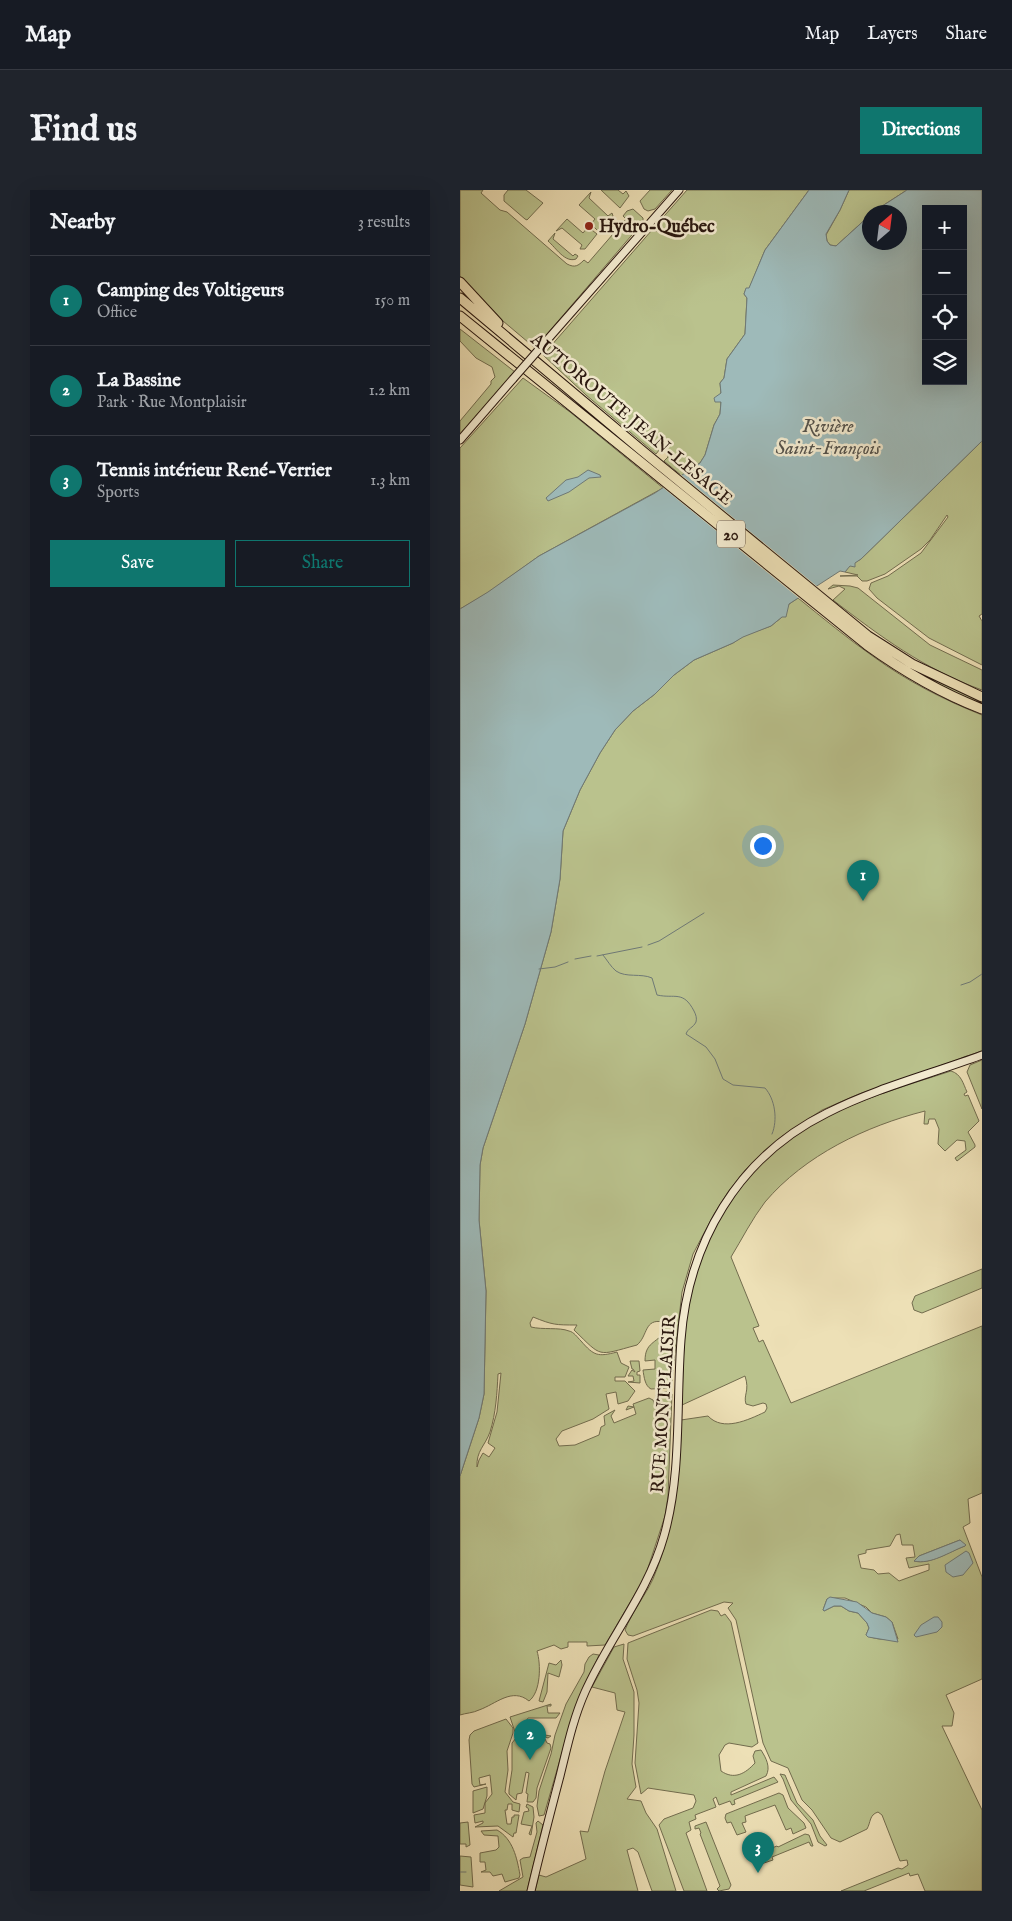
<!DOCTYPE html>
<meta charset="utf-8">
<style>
body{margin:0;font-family:"IM FELL English",serif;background:#20242c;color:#f1f3f6}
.controls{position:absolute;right:15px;top:15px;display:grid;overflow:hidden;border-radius:0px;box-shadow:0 5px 20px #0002}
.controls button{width:45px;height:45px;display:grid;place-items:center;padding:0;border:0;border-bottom:1px solid #363941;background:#171b24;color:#f1f3f6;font:25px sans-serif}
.compass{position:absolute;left:402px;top:15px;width:45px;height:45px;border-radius:50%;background:#171b24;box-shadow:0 5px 20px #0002;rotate:28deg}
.you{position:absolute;left:302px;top:655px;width:18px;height:18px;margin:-12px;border:4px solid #fff;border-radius:50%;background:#1a73e8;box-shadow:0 0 0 8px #1a73e833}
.badge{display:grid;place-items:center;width:32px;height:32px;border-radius:50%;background:#0f766e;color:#fff;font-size:16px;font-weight:700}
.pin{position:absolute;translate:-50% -41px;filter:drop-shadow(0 1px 2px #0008)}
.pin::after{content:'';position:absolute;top:26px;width:18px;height:15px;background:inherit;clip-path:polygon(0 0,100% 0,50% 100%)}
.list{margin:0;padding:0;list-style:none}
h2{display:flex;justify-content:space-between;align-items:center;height:65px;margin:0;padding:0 20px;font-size:21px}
h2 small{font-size:16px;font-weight:400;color:#9ea1a6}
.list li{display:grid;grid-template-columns:32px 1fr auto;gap:15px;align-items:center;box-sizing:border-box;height:90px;padding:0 20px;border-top:1px solid #363941}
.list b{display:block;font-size:19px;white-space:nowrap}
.list p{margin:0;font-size:16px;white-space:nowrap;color:#9ea1a6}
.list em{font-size:16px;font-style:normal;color:#9ea1a6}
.actions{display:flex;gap:10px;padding:15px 20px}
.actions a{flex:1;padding:11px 0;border:1px solid #0f766e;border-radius:0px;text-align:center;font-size:18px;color:#0f766e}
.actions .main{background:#0f766e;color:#fff}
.icon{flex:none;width:28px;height:28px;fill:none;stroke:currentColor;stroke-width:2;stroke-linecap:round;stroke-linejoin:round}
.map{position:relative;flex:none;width:522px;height:1701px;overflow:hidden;border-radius:0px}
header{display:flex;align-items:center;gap:30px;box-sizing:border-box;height:70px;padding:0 25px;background:#171b24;border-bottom:1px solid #363941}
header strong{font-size:24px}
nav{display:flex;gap:28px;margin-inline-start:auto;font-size:18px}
.intro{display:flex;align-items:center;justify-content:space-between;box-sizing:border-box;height:120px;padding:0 30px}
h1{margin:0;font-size:35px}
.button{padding:12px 22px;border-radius:0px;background:#0f766e;color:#fff;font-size:18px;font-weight:700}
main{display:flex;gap:30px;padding:0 30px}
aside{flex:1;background:#171b24;border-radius:0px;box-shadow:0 5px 20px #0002}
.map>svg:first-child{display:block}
</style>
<header>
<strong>Map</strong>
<nav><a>Map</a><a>Layers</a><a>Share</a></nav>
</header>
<div class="intro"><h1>Find us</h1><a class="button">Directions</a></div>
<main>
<aside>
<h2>Nearby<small>3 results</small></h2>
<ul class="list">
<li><span class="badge">1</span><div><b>Camping des Voltigeurs</b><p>Office</p></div><em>150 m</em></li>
<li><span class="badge">2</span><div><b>La Bassine</b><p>Park · Rue Montplaisir</p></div><em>1.2 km</em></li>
<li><span class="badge">3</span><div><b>Tennis intérieur René-Verrier</b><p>Sports</p></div><em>1.3 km</em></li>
</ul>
<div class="actions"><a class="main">Save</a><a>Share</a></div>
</aside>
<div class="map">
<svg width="522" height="1701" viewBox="0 0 522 1701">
<rect width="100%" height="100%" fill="#ede0b6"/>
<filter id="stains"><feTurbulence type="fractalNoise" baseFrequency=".004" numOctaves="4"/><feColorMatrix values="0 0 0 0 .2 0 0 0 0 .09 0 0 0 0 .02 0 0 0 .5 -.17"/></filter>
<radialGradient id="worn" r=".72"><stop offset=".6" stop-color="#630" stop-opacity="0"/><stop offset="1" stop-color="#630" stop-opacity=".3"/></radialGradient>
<!-- green -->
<path fill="#bac28d" stroke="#726c4e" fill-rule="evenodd" d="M0,0h23l-2,3 19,17 7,2 60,52c8,4 11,2 17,-4l4,3 38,-44 -3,-3 4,-5 6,-2 10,9v4l-108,126 -32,-27 -43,-45z
M48,0h18l17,13 -16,17 -2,-1 -21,-18v-6z
M141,0h17l5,4 3,-3 3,5 -9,12z
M190,0h22l-17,19 -7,2 -4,-2 -4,-8z
M227,0h122l-44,60 -16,39h-3l-2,5 3,4 -2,36 -18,25 -3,19 -4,5 1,10 -3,3 3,5 -1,13 -6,11 -9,30 -5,8 -10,6 -8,7 -18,-15 4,-4v-3l-4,-5h-4l-4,5 -70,-59 -43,-40 109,-125 11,3 1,-2 -5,-4 -1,-4z
M389,0h58l-34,22h-3l-1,4 -33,30 -6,-1 -3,-4 -1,-6 14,-25z
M131,2l-2,6 19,18 4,-3 1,3 -14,16 -8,-8 4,-5 -16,-14z
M107,29l16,14 5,-6 9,7 -12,15h-5l2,-4 -20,-17 -6,3z
M95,43l-2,6 20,17 2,-2 3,2 -2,3c-11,4 -20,-11 -28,-18z
M0,139l55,43 -55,62v-13l31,-37v-3l4,-4 -3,-10 -16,-9 -16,-17z
M63,188l47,34 93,76 -124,68 -51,37 -28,16v-161z
M522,251v173l-3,2 3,5v44l-53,-27 -52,-40 -8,-9 2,-6 17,-7 33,-23 27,-36 -1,-2 -17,25 -9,9 -36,25 -18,7h-5l-5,-5h-17l18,-1 -13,-3 4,-6 12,-7z
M373,395l17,1 8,2 72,57 52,25v20c-58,-21 -101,-53 -149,-90l12,-11 -6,-3 -11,3z
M338,408c25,20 50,41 76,59 33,24 70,43 108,58v336l-123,43 -37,16 -41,27 -36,33 -17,22 -14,22 -21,40 -11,38 -11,96 -20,1c-6,-3 -7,-12 -8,-19l12,-1v-9l-10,1c0,-19 11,-17 20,-30l-2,-9c-19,-4 -15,14 -26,23 -41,11 -34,13 -63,-15l3,-5c-22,0 -24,0 -44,-8l-3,6 1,4c12,3 28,0 38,4 5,1 8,6 12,10 13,15 17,16 36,11l4,11 8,4 -4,10h-10v4h10l10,10 -7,10 -10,3 -2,-12 -10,2 3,15 -16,10 -31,12 -6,8 3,7 16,-1 24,-10 2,-8 4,-2 -1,-9 11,-6 -4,6 3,7 22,-9 -2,-7 -8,3 2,-4 6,1 -1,-3 16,-6 4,2 3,8 2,-1 -2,-12 12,-4 4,3 -4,102 -3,20 -20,61 -40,68 -18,1v-4h-19v5l-7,2 -7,-4 -17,6c4,13 4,41 -8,50 -17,-14 -33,3 -50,9 -6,3 -13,3 -19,5v-239l19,-58 5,-24 2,-103 -7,-71 1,-55 3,-17 42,-124 26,-92 9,-53 3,-48 17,-41 20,-37 15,-23 18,-19 22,-17 19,-19 20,-15 39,-17 10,-7 28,-10 11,-9 7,-13zM41,1183l-4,39 -9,31 7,5 -6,9 -6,-4 -4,7 -2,7c-1,-16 8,-21 13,-35 6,-19 7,-39 8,-58z
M456,480l66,31v4l-28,-12 -40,-21z
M522,870v49l-15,-37 3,-7z
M491,881c10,3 12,12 16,21l-3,2 1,2 3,-1 11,26 -11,11 7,13v2l-18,14 -2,-3 11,-8 -1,-9 -8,-1 -12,11 -7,-7 1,-15 -4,-10h-6l-1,5h-4l1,-13c-59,15 -120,44 -160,91 -13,17 -23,37 -34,55l28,69 -6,2 6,14 4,-2 28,63 191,-77v167l-14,6 2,24 -7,4 19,50v102l-36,16 8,18 -2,13h-10l40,84v81h-57l-7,-17 -8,2 -1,-3 -45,18h-23l57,-23 4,1 6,-4 -1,-5 -7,1 -18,-46 -4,-3c-9,3 -7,10 -11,17l-27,13 -9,-4 -19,-28 -10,-10 -14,-32 -17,-7 -8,-18 -27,-123 -8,-12 5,-5 -9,-1 -91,34 -5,-1 -3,-5c7,-18 20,-34 28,-51 21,-51 28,-104 28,-159l27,-4c15,16 40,4 57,-4l2,-4 -1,-4 -3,-1 -10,3 -7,-2c-3,-9 4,-13 -1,-28l-63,29c1,-37 1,-74 8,-110 15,-70 61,-135 123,-171 42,-24 92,-38 138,-53zM440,1344l2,11h11l2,12 -9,1 3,10 20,-4v6l-30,11 -10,-8 -11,1 -4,-4 -13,-2 -3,-13 8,-2v-3l24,-4 6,-11zM500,1350l5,6c-15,5 -35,19 -51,15l5,-5zM374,1408h11l21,9 6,6 14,4 6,5 6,17c-9,1 -23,1 -32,-4l3,-7 -2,-5 -9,-10 -9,-2 -8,-5h-7l-10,5 -1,-1 4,-11z
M522,1079v19l-60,25 -8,-3 -2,-7 3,-7z
M170,1171h9l1,10 -3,1v3h3v8l-12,-1 6,-1 -1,-5h-5l4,-6 3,2 -2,-3h-1z
M251,1420l7,1 3,5 4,-2 6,8 27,121 -6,4 -23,-4 -4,2 -6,10 2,16c13,9 24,3 34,-8l-2,-7 2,-5 6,-1c5,8 10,17 5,26l-35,16v3l43,-18 4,5 -44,18 1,4 -3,1 -2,-4 -11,4 -3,-8 -3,2 3,8 -21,8 1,4 -7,3 2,8 -5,3 21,58h-23l-25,-66 5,-6 29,-11 3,-7 -2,-6 -46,-7 -7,6 -6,-31 4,-60 -2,-13 -10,-31 1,-16z
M164,1454l-1,15 11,33v43l-2,29 4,23 -9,12 14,2 5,12 11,16 19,62h-24l-14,-39 -5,-4 -6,2 11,41h-103l4,-16 7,2 40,-18 -6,-28 8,1 17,-61 20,-59 -8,-2 -2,-17 -23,-6 22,-40z
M133,1464l6,1 -25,56 -30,104 -5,1 -2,-10 2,-15 12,-37 4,-19 11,-31 18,-32 1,-8 4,-7z
M101,1470l1,5 -3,12 -11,-4 -1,19 -4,10 -4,-1 10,-38 7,2z
M91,1514v2h-4l1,7h12l-4,5h-28l-8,13 31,5 -3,2 -7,-3 -22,1 1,-4h-5l-5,-15z
M46,1529l7,9v5l-6,18 1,19 -3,22 8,10 7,2 -1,8 -7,-2v-6h-4l-1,6h-2l2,14h4l1,-7h2v-2h5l-3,18h-2l-1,4 -15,-11 -23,1 8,-4v-2l-8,2 -1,-8 11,-2v-10l7,-9 -2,-19 -11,3 1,7 6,-1 -12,3 -2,-3 -3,-44 1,-5 4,-4z
M80,1547l5,2 2,4 3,1 1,4 -14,40 -1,10 -3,4h-6l1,-8 -2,-1 3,-20 -3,-1 -4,21 -5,1 -1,6 -7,-6v-4l3,-20v-27l4,-5z
M320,1584l5,1 12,28 16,17 7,16 7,9 -2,1 -7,-4 -7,-18 -20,-24 -8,-21z
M27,1597v9l-4,13 -10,4v-22z
M319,1603l4,2 5,13 16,15 2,5 -13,6 -2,-6 -5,2 -11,-25 -30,11 1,6 -4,1 4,9 -9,3 -6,-13 -4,1 -2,-5 1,-4z
M67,1614l6,3 1,10 -3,18 -2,-1 3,-8 -11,-2 3,-12 5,-1 -1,-3 -2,-1z
M78,1631l5,4 -16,66h-28l24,-14 -3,-17 3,-2 7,-1 7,-25 -1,-9z
M8,1632l2,23 -4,2v-3h-6v-21z
M246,1632l25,63 -2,4 -10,2 -2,-2 3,-3 -20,-52 1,-1 -2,-5 -4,1v-3z
M37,1640c16,9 20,28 23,45l-1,3 -14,4 -3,-8 -9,2 -3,-4h-9l5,-2 -1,-8h-5v-9l16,-3 3,-3 -1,-11 -14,-1 -3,-4z
M345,1644l4,1 4,11h-2l-2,-4 -37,15 1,3 -15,5 -4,-10 23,-9 1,1z
M0,1666l11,1 2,30 -13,-2z"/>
<!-- water -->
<path fill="#9ebab9" stroke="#6f7975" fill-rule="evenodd" d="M349,0h40l-9,20 -14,24 1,7 3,4 6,1 33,-30 1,26h30v-30h-27l34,-22h75v251l-121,118 -6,4v4l-5,-1 -5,6 -5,-1 -51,33 -3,13h-4l-11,9 -28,11 -10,6 -39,17 -20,15 -19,19 -22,17 -18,19 -15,23 -20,37 -17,41 -3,48 -9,53 -26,92 -42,124 -3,17 -1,55 7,71 -2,103 -5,24 -19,58v-867l28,-17 51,-36 116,-63 45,-30 5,-8 9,-30 6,-11 1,-12h-6l-1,-4 7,-5 -1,-10 4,-5 3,-19 18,-25 2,-36 -3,-4 2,-6h3l16,-38zM466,19h37v172h-37z
M128,280l12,5 1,2 -12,1 -20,14 -21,9 -2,-3 20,-18 12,-3z
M500,1350l6,5 -1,1c-16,6 -34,19 -51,15l5,-5z
M506,1361l3,2 4,10 -10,12 -10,2 -7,-5 -1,-7z
M370,1407l27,5 15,11 14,4 6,5 6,20 -30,-5 -2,-2 3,-7 -2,-5 -9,-10 -9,-2 -8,-5h-7l-10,5 -1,-1 4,-11z
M474,1427h4l4,5v5l-5,5 -21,5 -2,-2 7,-10z"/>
<!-- pier -->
<path fill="#ede0b6" d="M220,284l139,114 -19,11 -139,-113z"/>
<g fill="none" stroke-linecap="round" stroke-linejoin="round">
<!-- stream -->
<path stroke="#6f7975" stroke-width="1" d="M188,755l11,-4 45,-28
M143,765c4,5 8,12 13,16 10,7 25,2 36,7l5,17c18,4 26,-5 37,16 2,4 3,7 2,11 -3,6 -8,6 -10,12l20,13 9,12 8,20 10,6 32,3c10,11 13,32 7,46
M137,766l45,-9
M115,769l16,-3
M79,779l16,-2 13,-5
M501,795l9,-3 12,-8
M0,1682h6"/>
<!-- secondary casing -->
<g stroke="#29170f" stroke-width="9">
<path id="secondary" d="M81,157l138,-157
M0,250l53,-61
M71,1701c9,-38 19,-77 29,-115 7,-28 13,-57 25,-84 24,-54 63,-99 79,-156 18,-63 12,-131 17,-196 7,-97 57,-183 146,-227 49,-25 104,-39 155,-58"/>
</g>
<!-- highway casing -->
<g stroke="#29170f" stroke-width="11">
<path id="highway" d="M0,92l38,41
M0,108l180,151 228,187 44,28 70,33
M0,126l407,329c36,26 74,48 115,64"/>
</g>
<!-- secondary -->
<use href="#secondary" stroke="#f3ebd0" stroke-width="7"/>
<!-- highway -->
<use href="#highway" stroke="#ede0b6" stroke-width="9"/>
<!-- secondary-bridge casing -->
<g stroke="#29170f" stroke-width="9" stroke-linecap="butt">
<path id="secondary-bridge" d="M53,189l28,-32"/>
</g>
<!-- secondary-bridge -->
<use href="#secondary-bridge" stroke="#f3ebd0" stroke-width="7"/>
</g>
<!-- markers -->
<circle fill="#8f2418" stroke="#f3ebd0" stroke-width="2" cx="129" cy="36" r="5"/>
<g text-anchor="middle" stroke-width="5" stroke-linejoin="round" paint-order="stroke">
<!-- shield labels -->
<rect fill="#f3ebd0" stroke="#665749" stroke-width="1" x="257" y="330.5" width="28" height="27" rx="4"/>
<g font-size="16" font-weight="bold" fill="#29170f">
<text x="271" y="350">20</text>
</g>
<!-- poi labels -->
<g font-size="18" font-weight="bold" fill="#29170f" stroke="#f3ebd0" text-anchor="start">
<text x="139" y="42">Hydro-Québec</text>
</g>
<!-- street labels -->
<g font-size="18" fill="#29170f" stroke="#f3ebd0">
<text transform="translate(172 229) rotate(40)" y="6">AUTOROUTE JEAN-LESAGE</text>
<text transform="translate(203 1214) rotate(-86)" y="6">RUE MONTPLAISIR</text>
</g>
<!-- water labels -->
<g font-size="19" font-style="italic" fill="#52504a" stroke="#f3ebd0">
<text x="368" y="242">Rivière<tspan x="368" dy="22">Saint-François</tspan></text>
</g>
</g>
<rect width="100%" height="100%" filter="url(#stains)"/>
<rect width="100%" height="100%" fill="url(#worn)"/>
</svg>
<div class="controls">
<button>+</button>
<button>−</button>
<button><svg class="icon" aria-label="locate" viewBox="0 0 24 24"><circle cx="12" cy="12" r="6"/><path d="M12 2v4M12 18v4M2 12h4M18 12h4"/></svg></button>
<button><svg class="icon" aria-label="layers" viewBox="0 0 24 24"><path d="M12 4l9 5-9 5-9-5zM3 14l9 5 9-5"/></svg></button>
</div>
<svg class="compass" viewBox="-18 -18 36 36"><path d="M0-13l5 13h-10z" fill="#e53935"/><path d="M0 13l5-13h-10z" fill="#9ea1a6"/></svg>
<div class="you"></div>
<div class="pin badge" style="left:403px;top:711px">1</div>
<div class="pin badge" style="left:70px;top:1570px">2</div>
<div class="pin badge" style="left:298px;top:1683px">3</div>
</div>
</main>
